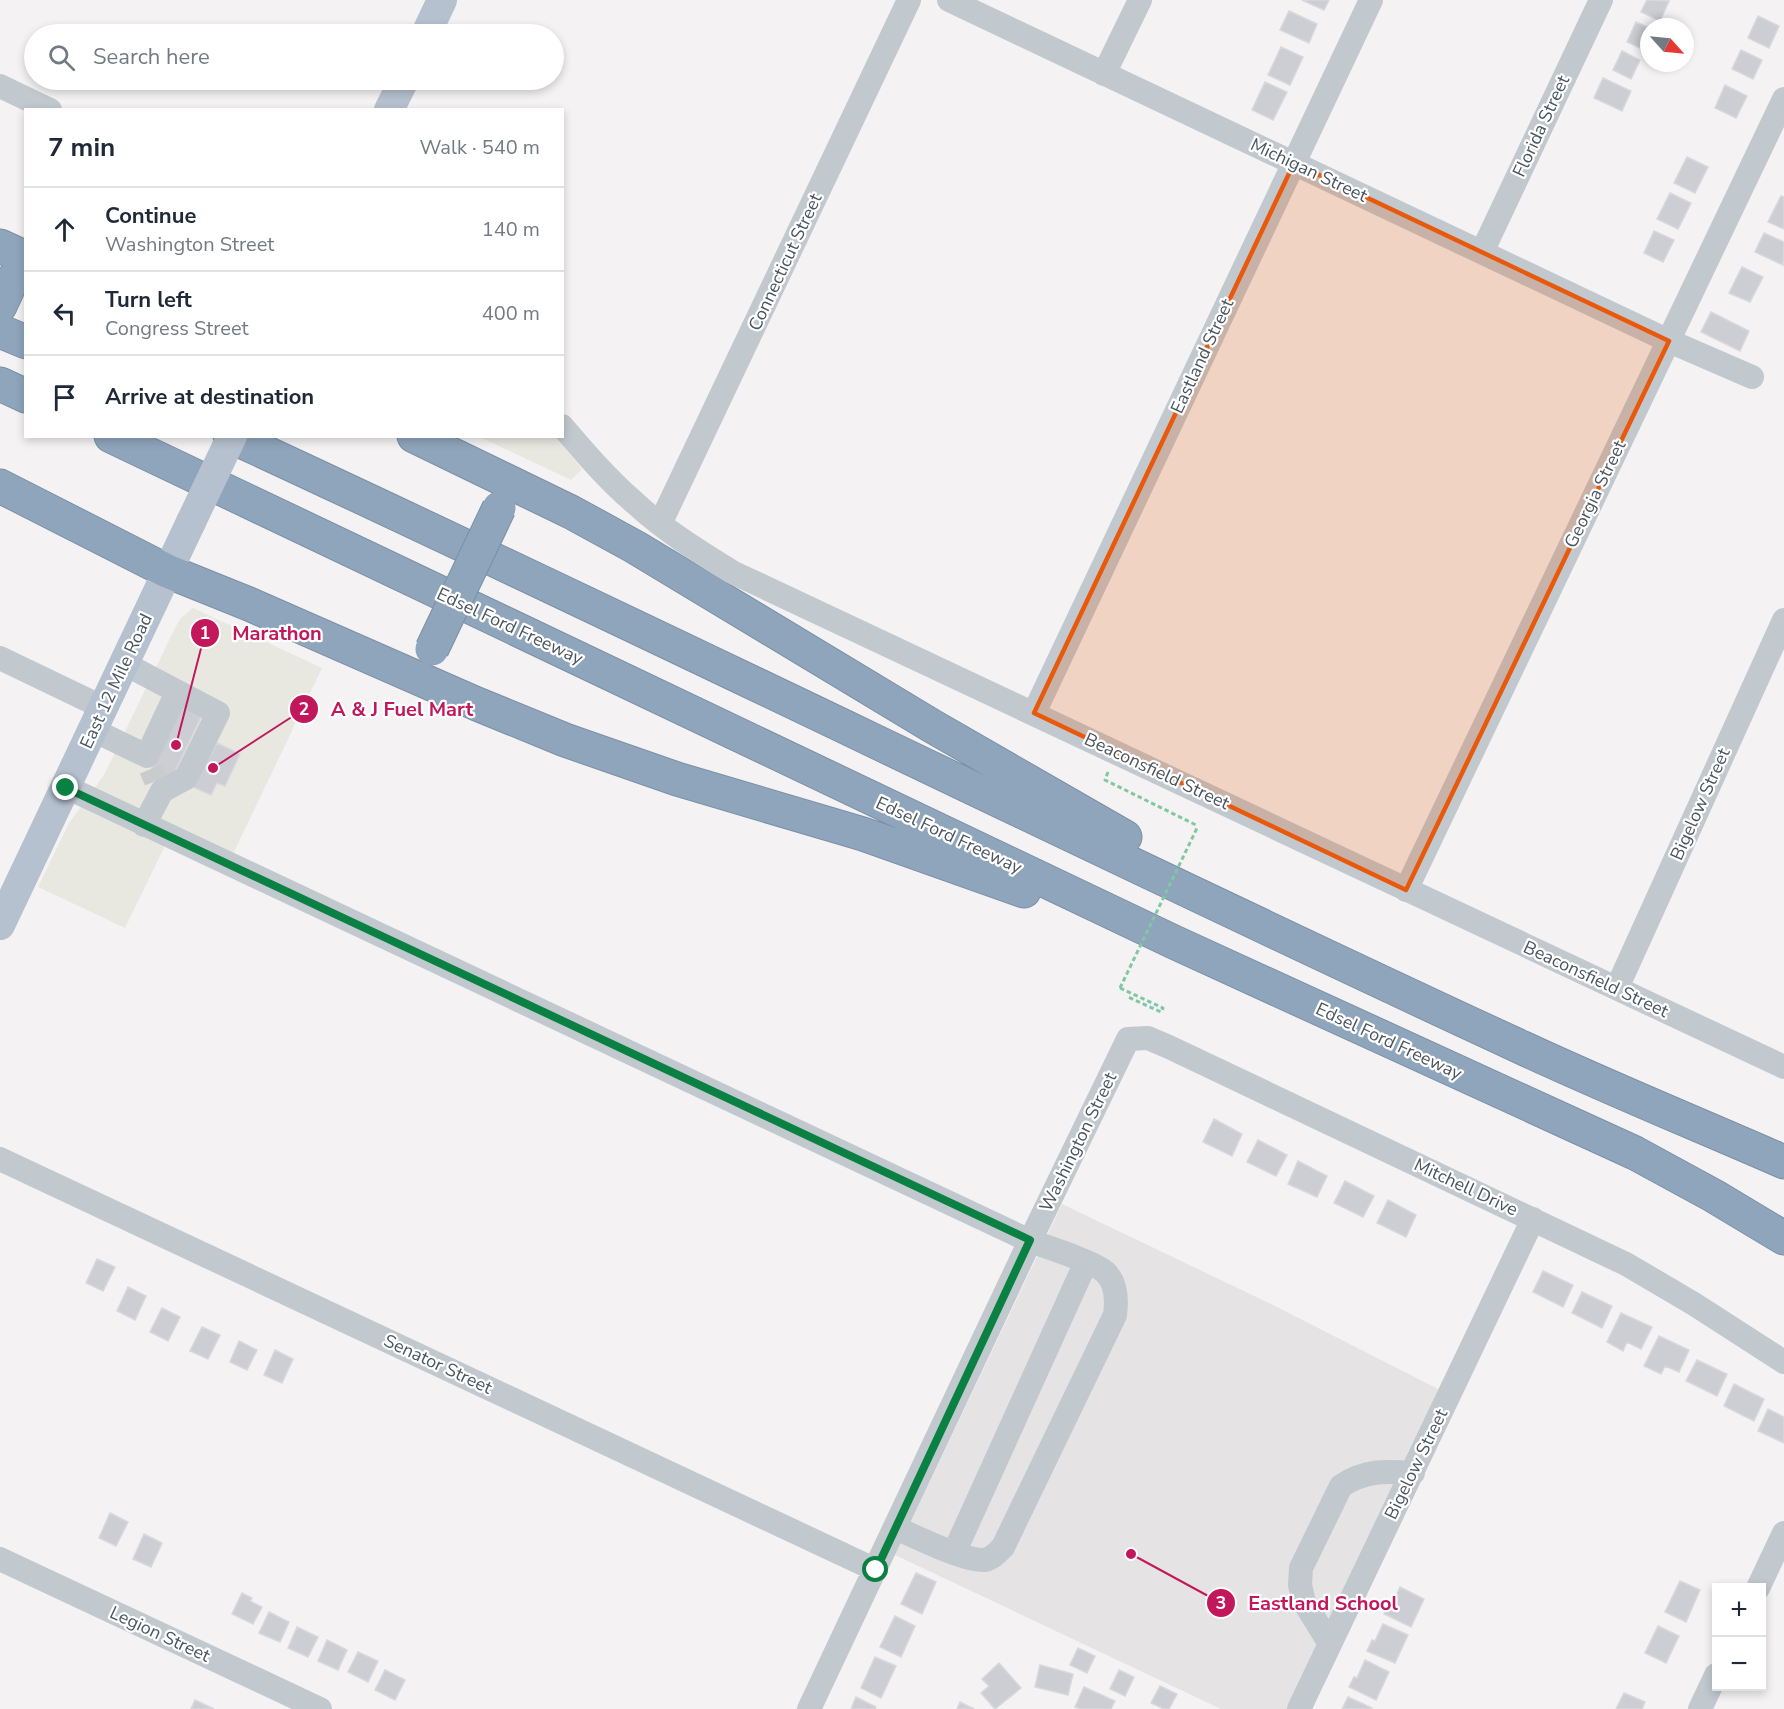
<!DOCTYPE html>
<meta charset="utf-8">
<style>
body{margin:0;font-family:"Nunito Sans",sans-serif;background:#f2f2f3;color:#1f2937}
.controls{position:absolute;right:18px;bottom:18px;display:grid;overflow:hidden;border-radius:0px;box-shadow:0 3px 9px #0003}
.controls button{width:54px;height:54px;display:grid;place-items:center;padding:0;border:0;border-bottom:2px solid #e0e1e3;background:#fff;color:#1f2937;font:30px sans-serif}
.compass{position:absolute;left:1640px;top:18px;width:54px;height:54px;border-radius:50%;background:#fff;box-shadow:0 3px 9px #0003;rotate:117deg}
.stop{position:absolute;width:18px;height:18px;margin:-14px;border:4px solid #0b8043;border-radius:50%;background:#fff}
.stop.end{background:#0b8043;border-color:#fff;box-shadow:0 2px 6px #0008}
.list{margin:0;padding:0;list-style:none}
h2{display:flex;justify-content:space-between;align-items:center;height:78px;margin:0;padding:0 24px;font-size:26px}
h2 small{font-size:20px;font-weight:400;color:#747a83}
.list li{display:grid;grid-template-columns:39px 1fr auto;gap:18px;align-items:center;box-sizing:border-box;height:84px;padding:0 24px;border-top:2px solid #e0e1e3}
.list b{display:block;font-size:22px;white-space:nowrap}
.list p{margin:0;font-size:20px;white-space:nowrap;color:#747a83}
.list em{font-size:20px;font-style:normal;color:#747a83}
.icon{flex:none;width:33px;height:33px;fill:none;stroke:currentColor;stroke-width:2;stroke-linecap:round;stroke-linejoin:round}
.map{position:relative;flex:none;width:1784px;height:1709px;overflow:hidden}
.search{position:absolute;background:#fff;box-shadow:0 3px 9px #0003;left:24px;top:24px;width:540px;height:66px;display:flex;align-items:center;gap:15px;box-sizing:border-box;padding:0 21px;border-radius:33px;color:#747a83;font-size:22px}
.panel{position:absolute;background:#fff;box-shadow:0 3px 9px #0003;left:24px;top:108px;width:540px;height:330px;border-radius:0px}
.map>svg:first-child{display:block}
</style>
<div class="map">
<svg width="1784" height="1709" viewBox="0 0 1784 1709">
<rect width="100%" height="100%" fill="#f4f2f2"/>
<!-- commercial -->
<path fill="#e9e8e0" d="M480,437h76l26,32 -11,11z
M193,608l129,60 -89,186 -59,-27 -49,101 -87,-41 31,-64 35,-48 72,-149 5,-8z"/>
<!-- education -->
<path fill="#e5e3e3" d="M1062,1204l213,102 165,84 -153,319h-66l-326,-154z"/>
<!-- building -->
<path fill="#cdced4" stroke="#d7d8dd" stroke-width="1.5" d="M1302,0h27l-5,10z
M1647,0l22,1 -9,20 -19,-9z
M1289,11l28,13 -8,19 -29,-13z
M1758,16l21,10 -10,22 -21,-10z
M1636,22l13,6v24l-22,-10z
M1281,47l22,10 -13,28 -22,-10z
M1741,50l21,10 -9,19 -21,-10z
M1622,51l18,9 -9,19 -18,-9z
M1603,78l28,13 -9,20 -28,-13z
M1265,82l22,10 -14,28 -21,-10z
M1725,85l22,11 -11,22 -21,-10z
M1687,157l21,10 -13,26 -21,-10z
M1670,193l21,10 -13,26 -21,-10z
M1781,196l3,1v32l-16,-7z
M1654,231l20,9 -11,22 -19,-9z
M1764,233l20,9 -1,23 -28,-13z
M1742,267l21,10 -13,25 -21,-9z
M1711,312l38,19 -9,20 -39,-19z
M183,703l20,10 -35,73 -20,-10z
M217,743l23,11 -15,32 -8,-3 -6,12 -18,-8z
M1214,1119l28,15 -10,22 -29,-14z
M1258,1140l29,15 -11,21 -29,-14z
M1298,1161l29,15 -10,21 -29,-13z
M1345,1181l29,15 -11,21 -29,-14z
M1388,1200l28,15 -10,22 -29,-14z
M97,1259l18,8 -12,24 -17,-8z
M1543,1271l30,14 -10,22 -30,-15z
M128,1287l18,9 -11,24 -18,-9z
M1582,1292l30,14 -10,22 -30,-15z
M162,1308l18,9 -12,24 -18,-9z
M1621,1313l31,14 -11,22 -14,-7 -4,9 -16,-9z
M202,1327l18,8 -12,24 -18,-8z
M1659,1336l30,14 -10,22 -14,-6 -4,8 -17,-8z
M239,1341l18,9 -10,20 -17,-8z
M275,1350l18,9 -11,24 -18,-8z
M1697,1360l30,14 -10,22 -31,-15z
M1734,1384l30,15 -10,22 -30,-15z
M1768,1409l16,8v26l-26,-12z
M110,1513l18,9 -12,24 -17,-8z
M144,1534l18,9 -11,24 -18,-8z
M916,1573l20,9 -14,32 -21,-10z
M1680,1581l20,9 -14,32 -21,-10z
M1400,1587l24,12 -13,28 -27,-13 5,-10 3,1z
M242,1593l10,5 -2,3 12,6 -9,17 -21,-10z
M269,1612l20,10 -9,20 -21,-9z
M895,1616l20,10 -14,31 -21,-10z
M1383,1624l25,11 -13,28 -28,-12 5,-11 3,1z
M1658,1626l21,10 -13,27 -21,-10z
M297,1627l21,10 -10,20 -20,-9z
M327,1640l20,10 -9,20 -20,-9z
M1078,1648l17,8 -8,17 -17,-8z
M358,1652l20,9 -10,21 -20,-10z
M875,1657l21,9 -15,32 -20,-10z
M1365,1660l24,12 -13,28 -27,-13 5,-10 3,1z
M999,1663l22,25 -26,21 -14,-16 8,-7 -7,-7z
M1040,1665l33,9 -5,21 -33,-8z
M385,1670l20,10 -10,20 -20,-10z
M1119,1670l15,7 -9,19 -15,-7z
M1160,1686l17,8 -8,15h-5l-13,-6z
M1084,1687l31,14 -4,8h-31l-5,-2z
M1624,1693l21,9 -3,7h-26z
M856,1697l20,10 -1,2h-24z
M1348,1697l24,11v1h-30z
M195,1700l19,9h-23z
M960,1702l14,7h-17z"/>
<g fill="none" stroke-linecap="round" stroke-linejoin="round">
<!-- minor-tunnel -->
<path stroke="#cacbcd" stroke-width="24" stroke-dasharray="24 12" stroke-linecap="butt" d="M151,769l5,12"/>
<!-- highway casing -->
<g stroke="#7a90a7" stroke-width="35">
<path id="highway" d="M0,246l26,12
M0,306l12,-26 14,-10
M0,331l26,11
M0,384l26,12
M111,436l1065,507 459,210 79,43 70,42
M230,436c433,200 860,412 1293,612 86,40 174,76 261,114
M414,436l157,76 64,35 297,179 193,111
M0,486l167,85 82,33 228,100 88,36 112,39 186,55 161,57"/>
</g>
<!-- path -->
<path stroke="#80c8a4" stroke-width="3" stroke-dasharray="4.5 3" stroke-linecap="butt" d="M1108,772l-3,8 93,46
M1120,988l43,20 -2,4 -33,-15"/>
<!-- minor -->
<path stroke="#c1c9cf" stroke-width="24" d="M949,0l720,341 83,36
M1104,74l36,-74
M0,86l50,24
M1482,252l119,-252
M562,426c23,27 46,54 73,77 29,27 63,48 97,69l1052,495
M660,524l249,-524
M0,658l104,50
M125,664l93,49 -32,65 -24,13 -18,34
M1034,713l337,-713
M93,730l54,26 30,-64
M66,787l964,454c17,6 64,21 75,31 12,11 12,28 10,43l-112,232c-5,5 -11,12 -19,13 -20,1 -68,-23 -88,-32
M1406,890l378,-791
M1617,988l167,-368
M0,1159l876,411
M954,1553l132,-291
M0,1559l320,150
M1758,1588l26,-55
M1330,1644l-26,-42 -4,-17 1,-17 40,-82c24,-16 44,-15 72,-13
M809,1709l221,-468 98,-202 20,-1 21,9 457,217 68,40 90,58
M1299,1709l234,-490
M1700,1709l16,-34"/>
<!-- major -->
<path stroke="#b5c1ce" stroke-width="30" d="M426,34l16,-34
M389,110l15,-30
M0,925l191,-403"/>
<!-- highway -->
<use href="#highway" stroke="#8fa5bc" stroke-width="33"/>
<!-- highway-bridge casing -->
<g stroke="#7a90a7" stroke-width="35" stroke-linecap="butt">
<path id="highway-bridge" d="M432,649l67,-141"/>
</g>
<!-- path-bridge -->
<path stroke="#80c8a4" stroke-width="3" stroke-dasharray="4.5 3" stroke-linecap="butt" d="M1120,988l78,-162"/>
<!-- major-bridge -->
<path stroke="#b5c1ce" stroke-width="30" d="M191,522l41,-86"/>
<!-- highway-bridge -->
<use href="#highway-bridge" stroke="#8fa5bc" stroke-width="33"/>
</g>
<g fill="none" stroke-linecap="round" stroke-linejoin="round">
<!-- route -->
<path stroke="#0b8043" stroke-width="8" d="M66,788l964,452 -154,330"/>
</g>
<!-- marked area -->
<path fill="#e8590c" fill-opacity="0.2" stroke="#e8590c" stroke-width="4.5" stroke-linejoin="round" d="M1294,163l375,178 -263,549 -372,-177z"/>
<g text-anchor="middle" stroke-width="4.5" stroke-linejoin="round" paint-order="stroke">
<!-- street labels -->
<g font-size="18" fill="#4b555e" stroke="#fff">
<text transform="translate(1541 126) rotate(-65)" y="6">Florida Street</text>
<text transform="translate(1309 170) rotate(25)" y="6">Michigan Street</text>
<text transform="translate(785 262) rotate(-65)" y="6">Connecticut Street</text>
<text transform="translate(1202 356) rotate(-65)" y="6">Eastland Street</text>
<text transform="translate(1595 494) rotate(-64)" y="6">Georgia Street</text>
<text transform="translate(510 626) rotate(25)" y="6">Edsel Ford Freeway</text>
<text transform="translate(116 681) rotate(-65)" y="6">East 12 Mile Road</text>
<text transform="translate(1157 771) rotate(25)" y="6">Beaconsfield Street</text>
<text transform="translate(1700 804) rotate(-66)" y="6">Bigelow Street</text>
<text transform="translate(949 835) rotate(25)" y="6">Edsel Ford Freeway</text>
<text transform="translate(1596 979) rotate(25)" y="6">Beaconsfield Street</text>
<text transform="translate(1389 1041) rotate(25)" y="6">Edsel Ford Freeway</text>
<text transform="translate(1078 1142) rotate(-64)" y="6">Washington Street</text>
<text transform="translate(1466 1187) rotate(25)" y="6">Mitchell Drive</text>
<text transform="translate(438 1364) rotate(25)" y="6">Senator Street</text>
<text transform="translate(1416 1464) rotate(-64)" y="6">Bigelow Street</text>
<text transform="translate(160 1634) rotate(25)" y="6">Legion Street</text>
</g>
</g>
<!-- callouts -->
<path fill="none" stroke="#c2185b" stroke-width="2" d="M176 745L205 633M213 768L304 709M1131 1554L1221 1603"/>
<g fill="#c2185b" stroke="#fff" stroke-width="2">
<circle cx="176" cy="745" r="6"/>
<circle cx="213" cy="768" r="6"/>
<circle cx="1131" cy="1554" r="6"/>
<circle cx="205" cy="633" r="15"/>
<circle cx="304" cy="709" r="15"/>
<circle cx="1221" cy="1603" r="15"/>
</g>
<g font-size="18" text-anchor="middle" font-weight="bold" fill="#fff">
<text x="205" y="639">1</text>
<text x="304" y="715">2</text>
<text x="1221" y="1609">3</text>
</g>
<g font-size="20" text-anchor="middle" font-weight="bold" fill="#c2185b" stroke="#fff" stroke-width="4.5" stroke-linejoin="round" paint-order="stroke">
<text x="277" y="640">Marathon</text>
<text x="402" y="716">A &amp; J Fuel Mart</text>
<text x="1323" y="1610">Eastland School</text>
</g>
</svg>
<div class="controls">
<button>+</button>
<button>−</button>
</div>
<svg class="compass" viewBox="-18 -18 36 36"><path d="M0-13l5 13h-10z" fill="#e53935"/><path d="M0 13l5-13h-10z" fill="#747a83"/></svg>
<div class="stop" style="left:876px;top:1570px"></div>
<div class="stop end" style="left:66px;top:788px"></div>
<div class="search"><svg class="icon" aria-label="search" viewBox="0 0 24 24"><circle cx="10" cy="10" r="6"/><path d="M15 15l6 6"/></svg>Search here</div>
<section class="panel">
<h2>7 min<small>Walk · 540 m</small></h2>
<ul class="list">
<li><svg class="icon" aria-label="ahead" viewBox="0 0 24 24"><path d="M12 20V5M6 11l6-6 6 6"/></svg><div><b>Continue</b><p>Washington Street</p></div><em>140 m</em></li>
<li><svg class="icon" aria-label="left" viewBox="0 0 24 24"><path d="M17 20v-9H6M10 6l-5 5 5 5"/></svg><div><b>Turn left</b><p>Congress Street</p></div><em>400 m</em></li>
<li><svg class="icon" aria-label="arrive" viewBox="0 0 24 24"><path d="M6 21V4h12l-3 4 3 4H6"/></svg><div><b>Arrive at destination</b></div></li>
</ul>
</section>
</div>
